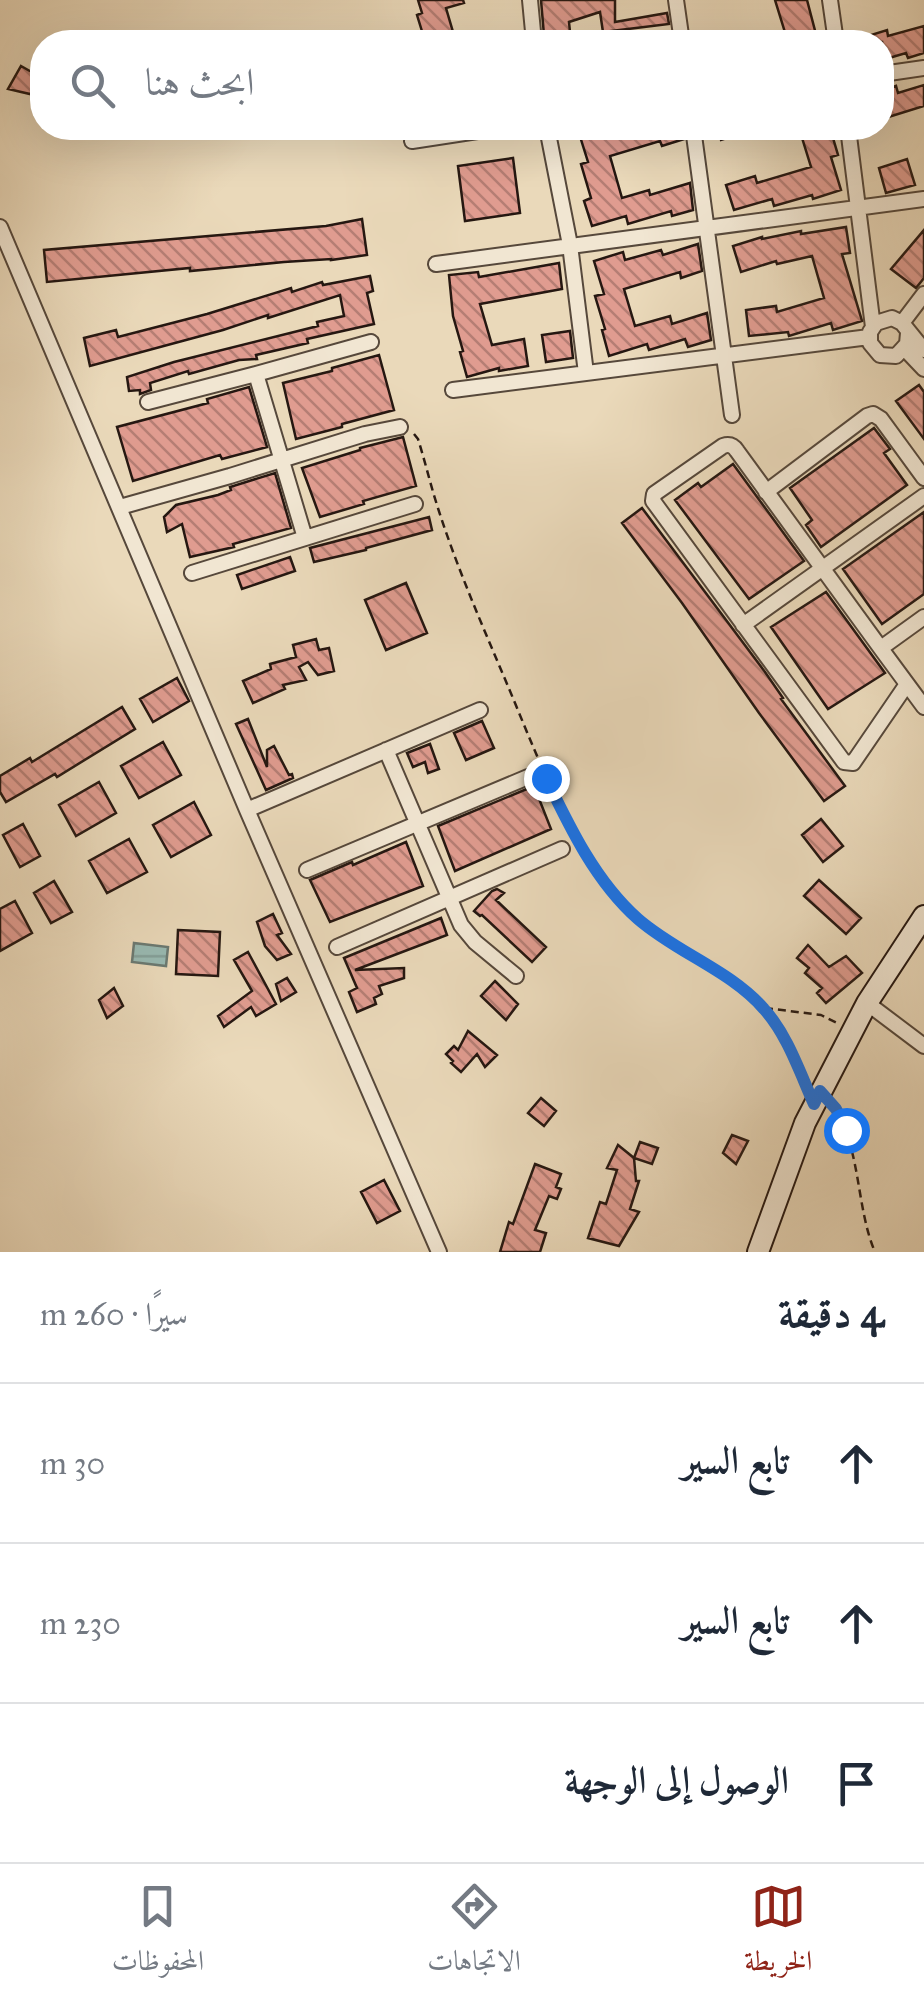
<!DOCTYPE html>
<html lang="ar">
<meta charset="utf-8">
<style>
body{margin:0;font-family:"IM FELL Great Primer",Amiri,serif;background:#f2f2f3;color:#1f2937;direction:rtl}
.stop{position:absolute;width:30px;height:30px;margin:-22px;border:8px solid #1a73e8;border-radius:50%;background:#fff}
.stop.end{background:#1a73e8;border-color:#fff;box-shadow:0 2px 10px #0008}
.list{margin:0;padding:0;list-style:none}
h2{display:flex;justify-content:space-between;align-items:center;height:130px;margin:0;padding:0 40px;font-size:42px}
h2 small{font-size:32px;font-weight:400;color:#747a83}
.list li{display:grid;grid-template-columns:65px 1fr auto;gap:30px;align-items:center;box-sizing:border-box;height:160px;padding:0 40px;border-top:2px solid #e0e1e3}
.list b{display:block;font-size:38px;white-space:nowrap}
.list em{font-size:32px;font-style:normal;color:#747a83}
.icon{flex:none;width:55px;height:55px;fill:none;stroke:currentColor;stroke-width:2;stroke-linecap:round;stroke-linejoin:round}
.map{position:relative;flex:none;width:924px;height:1252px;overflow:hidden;direction:ltr}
.search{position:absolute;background:#fff;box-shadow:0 10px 40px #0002;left:30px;right:30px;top:30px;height:110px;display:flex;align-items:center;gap:25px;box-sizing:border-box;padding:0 35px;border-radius:40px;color:#747a83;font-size:38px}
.sheet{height:610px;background:#fff}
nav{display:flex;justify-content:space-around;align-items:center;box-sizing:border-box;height:140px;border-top:2px solid #e0e1e3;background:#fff;font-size:28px;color:#747a83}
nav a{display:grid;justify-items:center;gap:5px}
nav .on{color:#8f2418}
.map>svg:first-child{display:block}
</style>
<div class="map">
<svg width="924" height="1252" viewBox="0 0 924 1252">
<defs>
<pattern id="water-rules" width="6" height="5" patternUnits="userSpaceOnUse" patternTransform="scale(2.5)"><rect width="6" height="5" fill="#98bab3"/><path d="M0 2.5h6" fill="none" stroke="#839f99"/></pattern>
<pattern id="building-back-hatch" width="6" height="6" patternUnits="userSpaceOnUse" patternTransform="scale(2.5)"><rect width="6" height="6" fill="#e09c90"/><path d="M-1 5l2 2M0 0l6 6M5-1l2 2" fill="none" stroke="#b57e74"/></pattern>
</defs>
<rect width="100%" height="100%" fill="#ead9ba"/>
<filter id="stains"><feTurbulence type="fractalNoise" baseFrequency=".002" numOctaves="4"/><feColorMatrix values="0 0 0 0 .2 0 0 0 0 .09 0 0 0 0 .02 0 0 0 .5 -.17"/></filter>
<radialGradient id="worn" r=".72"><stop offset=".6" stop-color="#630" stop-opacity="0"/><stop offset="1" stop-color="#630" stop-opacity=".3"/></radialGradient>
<!-- water -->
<path fill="url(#water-rules)" stroke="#6a7972" stroke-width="2.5" d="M134,943l34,4 -2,19 -34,-4z"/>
<!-- building -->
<path fill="url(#building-back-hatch)" stroke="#251711" stroke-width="2.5" d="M418,0h45l1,3 -18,5 7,24 -28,9 -8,-26 5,-2z
M541,0h74v22l52,-9 2,11 -66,8 -3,-20 -31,10 1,10 -26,3z
M775,0h32l11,42h-30z
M924,26v27l-16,5 -2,-5 -24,7v-18h-26l-1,-2 32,-10 1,6z
M21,66l21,12v3l-12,13 -22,-5z
M924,85v21l-42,13v-28l14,-5 2,7z
M587,128h96l1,11 -22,7 -2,-5 -50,15 12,42 27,-8 1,5 40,-12 3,27 -21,6 -1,-5 -43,13 -2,-8 -34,10 -8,-25 7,-3 -10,-34 7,-2 -10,-32z
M717,128h34l1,2 -31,10z
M799,128h31l8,27 -7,2 10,33 -28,9 -1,-4 -38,11 -2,-7 -38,11 -8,-25 29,-9 2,7 54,-16z
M513,158l7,55 -55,8 -7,-55z
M907,159l8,26 -29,8 -7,-25z
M362,219l5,36 -36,5v-1l-47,3 -94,9v-3l-143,14 -3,-32 282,-24z
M846,227l4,26 -8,1 20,67 -29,9 -2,-7 -42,13 -1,-4 -39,4 -3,-26 30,-4 1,6 47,-14 -12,-42 -35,8 -1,-3 -35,11 -8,-26 29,-9v2l39,-8v3z
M924,230v48l-8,10 -25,-19z
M698,244l4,27 -21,7 -1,-6 -56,17 11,37 35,-10 2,8 35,-11 4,27 -23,7 -3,-8 -36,11 -2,-6 -38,12 -7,-26 3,-1 -10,-33 9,-2 -10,-33 29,-9 2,8 36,-10 2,5z
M559,263l3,26 -82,15 12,41 32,-6 4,27 -29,5v-3l-32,9 -7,-25 3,-1 -10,-35 -4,-41 29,-3 1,5z
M370,276l3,15 -6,2 7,31 -67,15 1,4 -52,12 1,4 -18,1 -50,14 -1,-3 -38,12 1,7 -11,4v-4l-11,1 -2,-14 47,-15 144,-36 -1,-4 27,-6 -4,-21 -72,23v-3l-45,15 -133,36 -6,-28 32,-8 2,7 89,-23 84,-26 1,4 30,-10 1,3z
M570,331l3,27 -27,4 -4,-27z
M379,355l15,55 -52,14v3l-46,12 -13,-56 49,-12v-3z
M919,385l5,7v47l-28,-38z
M249,387l18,60 -45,12 -2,-4 -87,26 -16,-54 91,-24 -1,-4z
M874,428l16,21 -6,4 23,32 -86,62 -15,-22 6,-5 -22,-32z
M403,437l13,49 -53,15 1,3 -44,13 -18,-49 58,-18v-2z
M733,464l71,97 -55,38 -74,-99 23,-17 3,4z
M275,473l16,55 -58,16 1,3 -44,10 -8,-33 -15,8 -3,-15 12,-12 42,-10 13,-5 -1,-3z
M642,508l123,164 18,26 -2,1 64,87 -21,15 -65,-88 -77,-110 -60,-80z
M924,512v82l-42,30 -39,-55z
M429,517l3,13 -66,18v2l-52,12 -4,-14z
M290,557l5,14 -53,18 -5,-14z
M406,583l21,50 -41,17 -21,-50z
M826,592l59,81 -57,36 -57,-82z
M316,639l3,11 10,-2 5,23 -16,4 -10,-13 -9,5 7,13 -23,5 2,4 -32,14 -10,-22 28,-12 -1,-5 26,-7 -3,-12z
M177,678l12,23 -36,21 -13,-23z
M122,707l13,22 -78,48 -2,-3 -49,28 -6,-10v-16l30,-18 2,4z
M248,719l19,48v-17l7,-4 15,29 3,-1 1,4 -27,12 -30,-66z
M482,721l12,27 -28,12 -12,-27z
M163,742l18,33 -42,23 -18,-32z
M430,744l9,25 -11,4 -3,-11 -12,5 -6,-14z
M99,782l17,31 -40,23 -17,-31z
M534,786l17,43 -96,42 -17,-45z
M194,802l17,33 -40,22 -18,-32z
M821,819l22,27 -20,16 -21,-27z
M23,824l17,32 -20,11 -17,-32z
M129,839l18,33 -40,21 -18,-32z
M406,842l17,44 -93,36 -20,-42 42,-18 1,3z
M819,880l42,38 -15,16 -42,-38z
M54,881l18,31 -21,11 -17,-30z
M497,889l7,4 -8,7 50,47 -14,15 -50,-47 -2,1 -6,-5 18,-20z
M15,901l17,32 -32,18v-42z
M273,914l9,19 -5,2 14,19 -14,6 -12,-14 -8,-24z
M441,918l6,17 -92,35 49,-2v10l-25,8 3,8 -8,4 2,6 -19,8 -8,-20 8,-4 -13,-30z
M178,930l42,2 -2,44 -42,-2z
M808,945l21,22 17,-11 16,17 -36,30 -9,-10 5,-5 -17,-15 4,-5 -12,-10z
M248,952l28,52 -20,12 -5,-9 -27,20 -6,-11 34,-25 -18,-31z
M287,978l9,14 -15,9 -5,-17z
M495,981l23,23 -12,16 -25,-24z
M114,988l9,18 -16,12 -8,-18z
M468,1031l29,24 -12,12 -8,-13 -16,18 -10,-9 2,-2 -7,-7 8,-8 4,4z
M541,1098l15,13 -12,15 -16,-13z
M732,1135l16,6 -12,23 -13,-11z
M640,1142l18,6 -6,16 -18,-6z
M618,1145l16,13 2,23h3l-9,28 9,3 -20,34 -31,-8 12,-36 6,2 11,-34 -10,-2z
M535,1164l26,10 -5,13 5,2 -4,10 -8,-3 -14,34 11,3 -6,19h-40l9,-30 4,2z
M384,1180l16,31 -23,12 -16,-31z"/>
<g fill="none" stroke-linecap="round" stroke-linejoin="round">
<!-- street casing -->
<g stroke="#56483b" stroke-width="18">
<path id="street" d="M530,0l4,42
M676,0l6,42
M830,0l6,42
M882,74l42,-6
M547,128l23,117 16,128
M693,128l39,287
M848,128l25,199
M412,141l85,-13
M0,227l247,583 192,442
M436,264l488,-65
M902,323l22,-29
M908,333l-1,11 -11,12 -16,-1 -10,-12v-11l6,-9 16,-5 10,5 22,27
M905,349l19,20
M453,390l416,-53
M148,402l108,-28
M766,492l101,-76 6,-2 8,5 43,59
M120,507l110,-31 135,-42 35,-7
M305,538l-49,-164 115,-32
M192,573l223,-69
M743,625l181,-129
M881,648l43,-31
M907,684l-54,79 -9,-1 -191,-261 1,-7 69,-48c6,-2 10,-1 14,5 62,85 124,171 187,256
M386,750l75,175 14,17 41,34
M247,810l233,-100
M307,870l221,-93
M337,947l225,-98
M867,1003l57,43"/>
</g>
<!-- secondary casing -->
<g stroke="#251711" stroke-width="24">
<path id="secondary" d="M758,1252l47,-129 62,-120 57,-87"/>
</g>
<!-- path -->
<path stroke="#251711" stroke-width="2.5" stroke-dasharray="8 5" stroke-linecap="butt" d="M414,434l4,5c7,22 12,44 19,66 21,67 51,133 78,198 30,73 56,138 107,200 38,45 100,61 140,103 20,21 32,54 44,80
M765,1008l56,7 18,9
M831,1104c31,42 24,101 44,148"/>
<!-- street -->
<use href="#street" stroke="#f1e6d2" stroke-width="14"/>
<!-- secondary -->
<use href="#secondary" stroke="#f1e6d2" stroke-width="20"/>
</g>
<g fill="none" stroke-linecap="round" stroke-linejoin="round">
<!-- route -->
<path stroke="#1a73e8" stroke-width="12" d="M546,778c24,50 50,104 92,141 39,34 92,51 126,90 23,25 36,64 50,95l6,-13 16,18 10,21"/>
</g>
<rect width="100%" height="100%" filter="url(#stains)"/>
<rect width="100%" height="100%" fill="url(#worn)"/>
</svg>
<div class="stop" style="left:846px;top:1130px"></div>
<div class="stop end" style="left:546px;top:778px"></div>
<div class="search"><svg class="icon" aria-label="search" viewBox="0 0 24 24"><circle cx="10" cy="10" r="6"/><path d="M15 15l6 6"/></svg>ابحث هنا</div>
</div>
<section class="sheet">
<h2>4 دقيقة<small>سيرًا · 260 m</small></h2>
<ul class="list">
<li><svg class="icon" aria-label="ahead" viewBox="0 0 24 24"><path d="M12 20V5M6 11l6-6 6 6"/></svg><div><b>تابع السير</b></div><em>30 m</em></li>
<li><svg class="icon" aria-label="ahead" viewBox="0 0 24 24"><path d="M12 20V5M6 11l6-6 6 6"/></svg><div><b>تابع السير</b></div><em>230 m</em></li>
<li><svg class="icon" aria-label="arrive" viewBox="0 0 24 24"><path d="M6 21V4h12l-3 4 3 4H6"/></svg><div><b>الوصول إلى الوجهة</b></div></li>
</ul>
</section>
<nav>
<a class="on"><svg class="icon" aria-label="map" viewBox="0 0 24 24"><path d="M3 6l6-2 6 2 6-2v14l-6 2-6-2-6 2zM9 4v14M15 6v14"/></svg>الخريطة</a>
<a><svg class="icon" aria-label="directions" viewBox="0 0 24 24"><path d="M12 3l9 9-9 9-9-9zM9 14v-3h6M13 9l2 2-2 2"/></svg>الاتجاهات</a>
<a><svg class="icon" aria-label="saved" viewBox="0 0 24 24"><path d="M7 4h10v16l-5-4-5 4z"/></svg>المحفوظات</a>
</nav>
